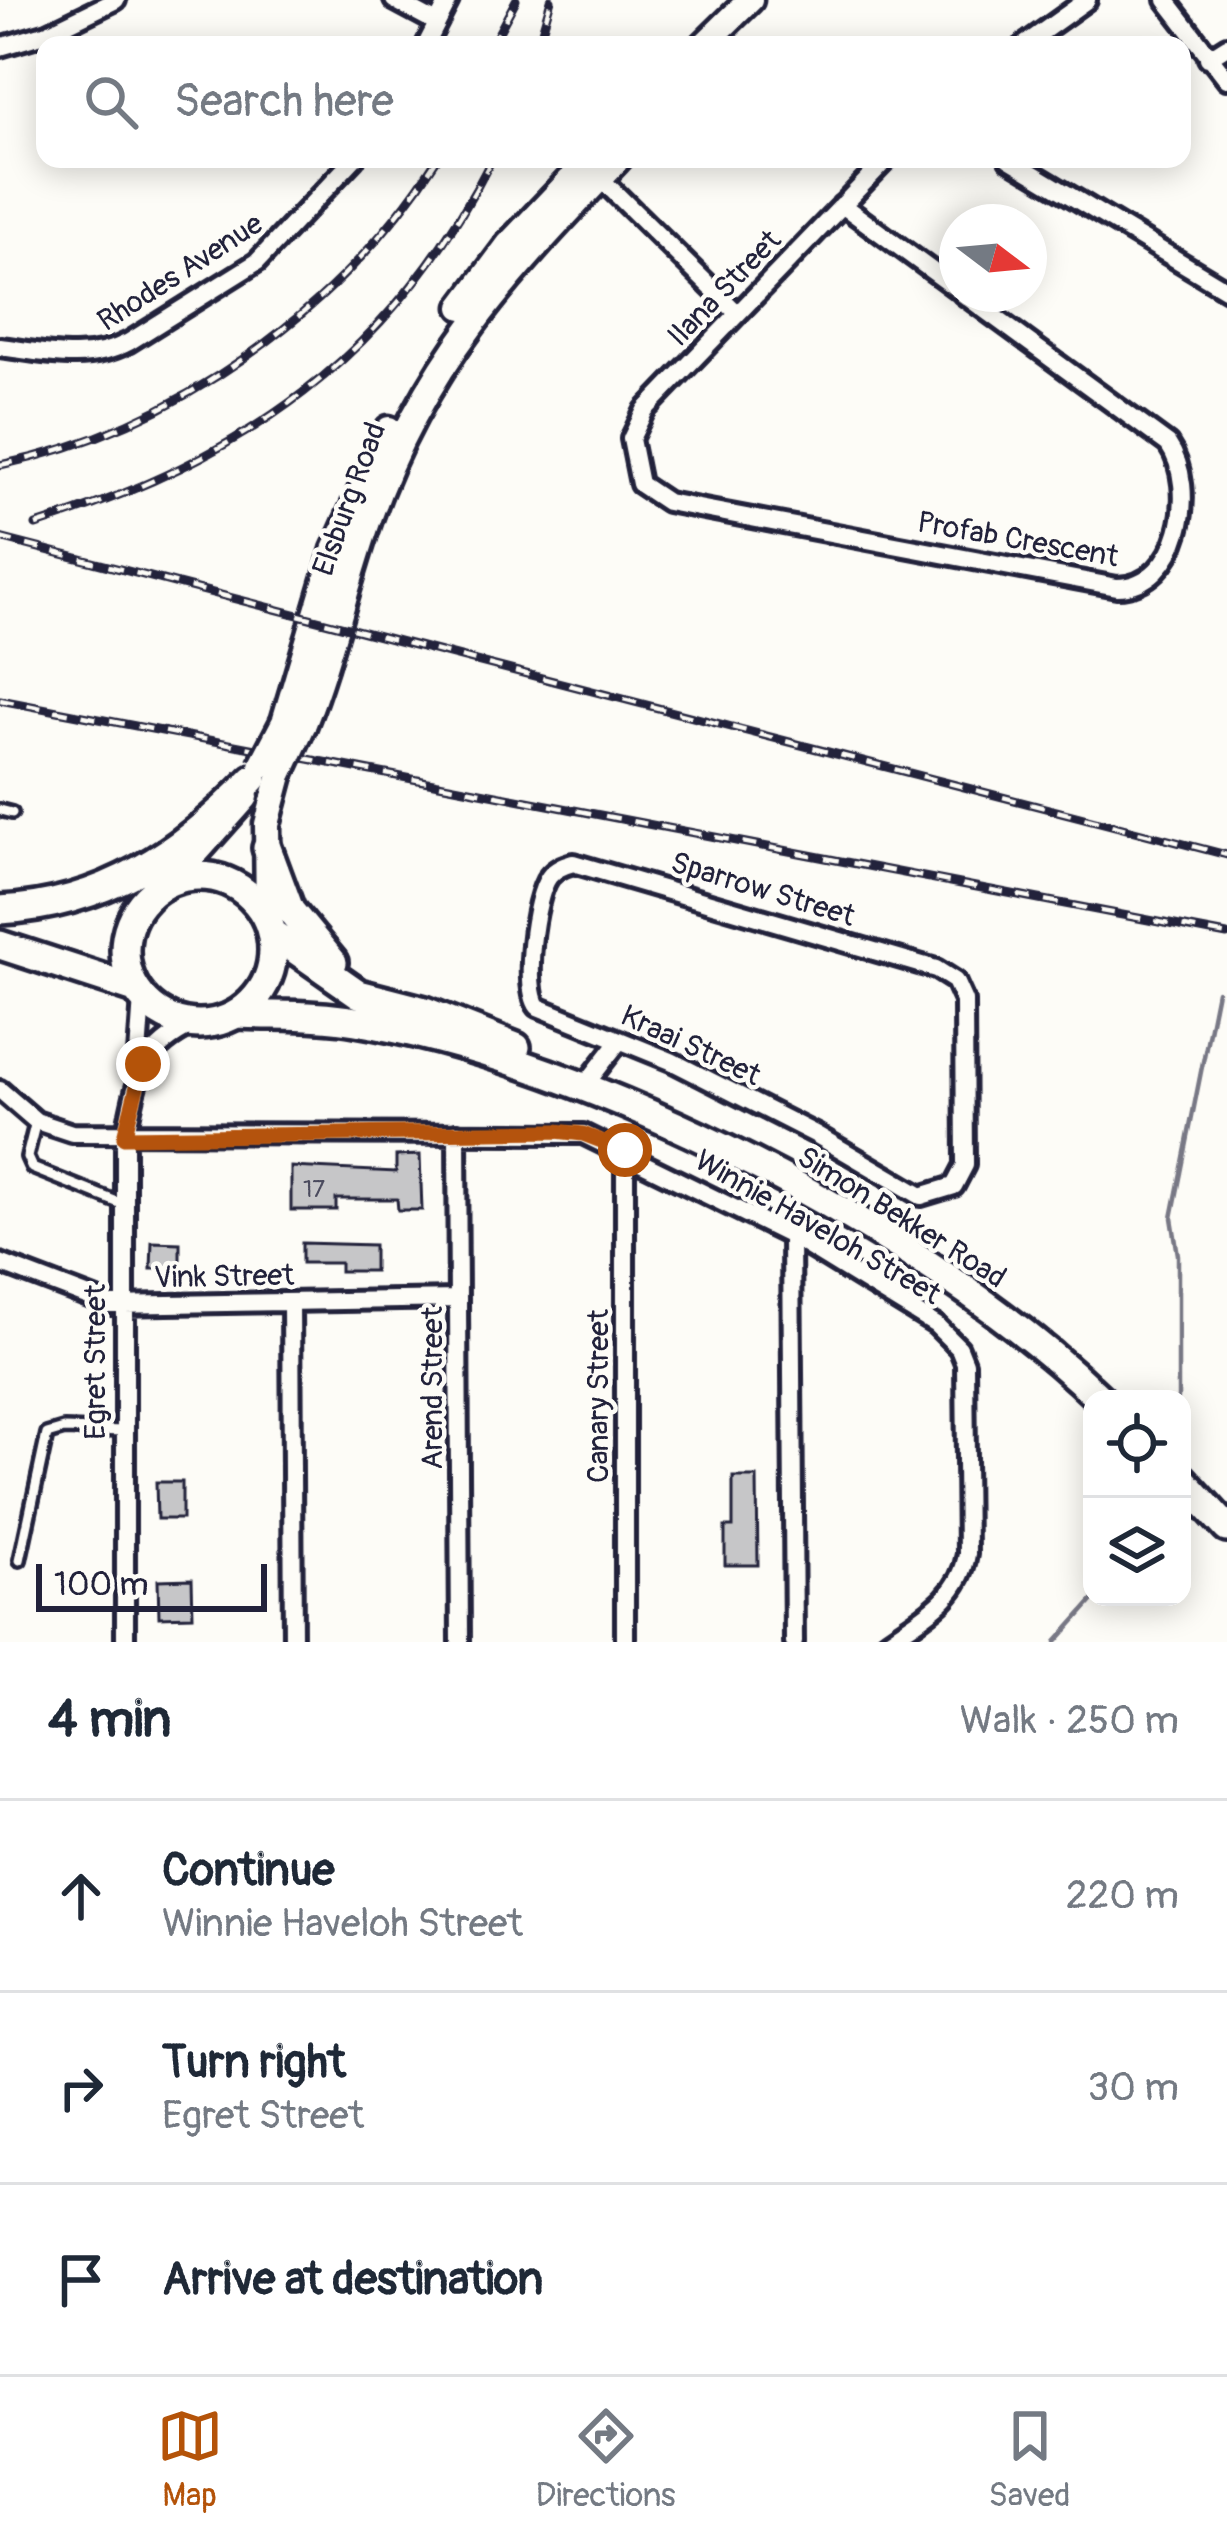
<!DOCTYPE html>
<meta charset="utf-8">
<style>
body{margin:0;font-family:Pangolin,sans-serif;background:#f2f2f3;color:#1f2937}
.controls{position:absolute;right:36px;bottom:36px;display:grid;overflow:hidden;border-radius:24px;box-shadow:0 6px 30px #0003}
.controls button{width:108px;height:108px;display:grid;place-items:center;padding:0;border:0;border-bottom:3px solid #e0e1e3;background:#fff;color:#1f2937;font:60px sans-serif}
.compass{position:absolute;left:939px;top:204px;width:108px;height:108px;border-radius:50%;background:#fff;box-shadow:0 6px 30px #0003;rotate:106deg}
.scale{position:absolute;left:36px;bottom:30px;width:231px;box-sizing:border-box;padding-left:12px;border:6px solid #22223b;border-top:0;font-size:33px;line-height:42px;white-space:nowrap;color:#22223b;-webkit-text-stroke:9px #fdfcf7;paint-order:stroke}
.stop{position:absolute;width:36px;height:36px;margin:-27px;border:9px solid #b45309;border-radius:50%;background:#fff}
.stop.end{background:#b45309;border-color:#fff;box-shadow:0 3px 12px #0008}
.list{margin:0;padding:0;list-style:none}
h2{display:flex;justify-content:space-between;align-items:center;height:156px;margin:0;padding:0 48px;font-size:51px}
h2 small{font-size:39px;font-weight:400;color:#747a83}
.list li{display:grid;grid-template-columns:78px 1fr auto;gap:36px;align-items:center;box-sizing:border-box;height:192px;padding:0 48px;border-top:3px solid #e0e1e3}
.list b{display:block;font-size:45px;white-space:nowrap}
.list p{margin:0;font-size:39px;white-space:nowrap;color:#747a83}
.list em{font-size:39px;font-style:normal;color:#747a83}
.icon{flex:none;width:66px;height:66px;fill:none;stroke:currentColor;stroke-width:2;stroke-linecap:round;stroke-linejoin:round}
.map{position:relative;flex:none;width:1227px;height:1642px;overflow:hidden}
.search{position:absolute;background:#fff;box-shadow:0 6px 30px #0003;left:36px;right:36px;top:36px;height:132px;display:flex;align-items:center;gap:30px;box-sizing:border-box;padding:0 42px;border-radius:24px;color:#747a83;font-size:45px}
.sheet{height:732px;background:#fff}
nav{display:flex;justify-content:space-around;align-items:center;box-sizing:border-box;height:168px;border-top:3px solid #e0e1e3;background:#fff;font-size:33px;color:#747a83}
nav a{display:grid;justify-items:center;gap:6px}
nav .on{color:#b45309}
.map>svg:first-child{display:block}
</style>
<div class="map">
<svg width="1227" height="1642" viewBox="0 0 1227 1642">
<rect width="100%" height="100%" fill="#fdfcf7"/>
<filter id="ink" filterUnits="userSpaceOnUse"><feTurbulence type="fractalNoise" baseFrequency=".00833" numOctaves="2"/><feDisplacementMap in="SourceGraphic" scale="24" xChannelSelector="R" yChannelSelector="G"/><feConvolveMatrix kernelMatrix="1 2 1 2 8 2 1 2 1" color-interpolation-filters="sRGB"/></filter>
<g filter="url(#ink)">
<g fill="none" stroke-linecap="round" stroke-linejoin="round">
<!-- stream -->
<path stroke="#787885" stroke-width="4.5" d="M1178,1399v-144l-6,-37 45,-227
M1056,1642l40,-45"/>
</g>
<!-- building -->
<path fill="#c6c6c8" stroke="#22223b" stroke-width="3" d="M420,1155l2,55h-24l-1,-11h-61v11h-45v-43l105,5v-16z
M152,1242l28,1v26h-29z
M302,1243l72,2v26h-34v-8h-38z
M733,1477h24l1,88h-33v-38h8z
M156,1482h26v37h-25z
M192,1579l1,37 -34,1 -1,-37z"/>
<g fill="none" stroke-linecap="round" stroke-linejoin="round">
<!-- lane casing -->
<g stroke="#22223b" stroke-width="18">
<path id="lane" d="M0,810l12,3
M36,1121l-9,36 5,11 90,36
M20,1560l27,-126 17,-5 59,2"/>
</g>
<!-- street casing -->
<g stroke="#22223b" stroke-width="26">
<path id="street" d="M394,0l43,23
M1166,0l61,79
M426,45l23,-45
M1024,45l63,-45
M0,47l48,-14 68,-33
M1208,58l19,-12
M887,159l-242,251 -14,29 9,45 27,18 450,85c64,-1 82,-99 51,-143l-205,-150
M1009,159l218,131
M596,174l140,138
M842,205l115,84
M0,347c45,6 88,17 129,-5l128,-80 97,-103
M573,863l363,106 19,12 9,20 1,164 -11,21 -33,10 -106,-62 -144,-73 -133,-54c-15,-18 -4,-110 11,-130 6,-8 14,-11 24,-14z
M137,1069l5,-71
M582,1089l38,-49
M0,1090l36,31 36,12 511,1 208,102 145,89 23,23 6,15 2,191c-7,45 -46,63 -81,88
M457,1133l3,509
M791,1236l3,406
M0,1263l110,42 348,-6
M291,1302l2,340
M125,1642v-505c13,-57 12,-85 68,-112
M625,1642v-492"/>
</g>
<!-- secondary casing -->
<g stroke="#22223b" stroke-width="33">
<path id="secondary" d="M704,45l46,-45
M462,307l47,-63 81,-85
M284,722l51,-172 54,-121
M303,726c28,-69 42,-140 67,-210 55,-154 138,-241 248,-357
M172,880l74,-83
M268,920l-1,-96 13,-49"/>
</g>
<!-- primary casing -->
<g stroke="#22223b" stroke-width="36">
<path id="primary" d="M267,848l23,62 43,52
M125 950a74 74 0 1 1 148 0a74 74 0 1 1-148 0Z
M0,910c104,-5 183,-58 253,-131
M273,934l86,60 66,17 91,36
M0,945l135,44
M237,1014c39,2 80,0 119,7 237,40 571,211 744,378
M1182,1479l45,49"/>
</g>
<!-- lane -->
<use href="#lane" stroke="#fdfcf7" stroke-width="9"/>
<!-- street -->
<use href="#street" stroke="#fdfcf7" stroke-width="16"/>
<!-- secondary -->
<use href="#secondary" stroke="#fdfcf7" stroke-width="24"/>
<!-- primary -->
<use href="#primary" stroke="#fdfcf7" stroke-width="27"/>
<!-- rail casing -->
<g stroke="#22223b" stroke-width="9">
<path id="rail" d="M492,45l24,-45
M538,45l13,-45
M0,465c176,-36 341,-155 437,-306
M36,525c208,-67 355,-166 456,-366
M0,538l1227,317
M0,700l1227,235"/>
</g>
<!-- rail -->
<use href="#rail" stroke="#fdfcf7" stroke-width="4.5" stroke-dasharray="14" stroke-linecap="butt"/>
<!-- secondary-bridge casing -->
<g stroke="#22223b" stroke-width="33" stroke-linecap="butt">
<path id="secondary-bridge" d="M261,766l23,-44
M280,775l23,-49"/>
</g>
<!-- secondary-bridge -->
<use href="#secondary-bridge" stroke="#fdfcf7" stroke-width="24"/>
</g>
</g>
<g fill="none" stroke-linecap="round" stroke-linejoin="round" filter="url(#ink)">
<!-- route -->
<path stroke="#b45309" stroke-width="15" d="M143,1064l-19,73 432,-6 27,3 42,16"/>
</g>
<g text-anchor="middle" stroke-width="9" stroke-linejoin="round" paint-order="stroke">
<!-- number labels -->
<g font-size="24" fill="#4b4b5e">
<text x="314" y="1197">17</text>
</g>
<!-- street labels -->
<g font-size="30" fill="#22223b" stroke="#fdfcf7">
<text transform="translate(180 272) rotate(-33)" y="10">Rhodes Avenue</text>
<text transform="translate(724 288) rotate(-46)" y="10">Ilana Street</text>
<text transform="translate(349 499) rotate(-70)" y="10">Elsburg Road</text>
<text transform="translate(1018 539) rotate(10)" y="10">Profab Crescent</text>
<text transform="translate(763 889) rotate(17)" y="10">Sparrow Street</text>
<text transform="translate(691 1045) rotate(25)" y="10">Kraai Street</text>
<text transform="translate(902 1217) rotate(32)" y="10">Simon Bekker Road</text>
<text transform="translate(818 1227) rotate(30)" y="10">Winnie Haveloh Street</text>
<text transform="translate(224 1276) rotate(-1)" y="10">Vink Street</text>
<text transform="translate(95 1362) rotate(-90)" y="10">Egret Street</text>
<text transform="translate(432 1388) rotate(-90)" y="10">Arend Street</text>
<text transform="translate(598 1396) rotate(-90)" y="10">Canary Street</text>
</g>
</g>
</svg>
<div class="controls">
<button><svg class="icon" aria-label="locate" viewBox="0 0 24 24"><circle cx="12" cy="12" r="6"/><path d="M12 2v4M12 18v4M2 12h4M18 12h4"/></svg></button>
<button><svg class="icon" aria-label="layers" viewBox="0 0 24 24"><path d="M12 4l9 5-9 5-9-5zM3 14l9 5 9-5"/></svg></button>
</div>
<svg class="compass" viewBox="-18 -18 36 36"><path d="M0-13l5 13h-10z" fill="#e53935"/><path d="M0 13l5-13h-10z" fill="#747a83"/></svg>
<div class="scale">100 m</div>
<div class="stop" style="left:625px;top:1150px"></div>
<div class="stop end" style="left:143px;top:1064px"></div>
<div class="search"><svg class="icon" aria-label="search" viewBox="0 0 24 24"><circle cx="10" cy="10" r="6"/><path d="M15 15l6 6"/></svg>Search here</div>
</div>
<section class="sheet">
<h2>4 min<small>Walk · 250 m</small></h2>
<ul class="list">
<li><svg class="icon" aria-label="ahead" viewBox="0 0 24 24"><path d="M12 20V5M6 11l6-6 6 6"/></svg><div><b>Continue</b><p>Winnie Haveloh Street</p></div><em>220 m</em></li>
<li><svg class="icon" aria-label="right" viewBox="0 0 24 24"><path d="M7 20v-9h11M14 6l5 5-5 5"/></svg><div><b>Turn right</b><p>Egret Street</p></div><em>30 m</em></li>
<li><svg class="icon" aria-label="arrive" viewBox="0 0 24 24"><path d="M6 21V4h12l-3 4 3 4H6"/></svg><div><b>Arrive at destination</b></div></li>
</ul>
</section>
<nav>
<a class="on"><svg class="icon" aria-label="map" viewBox="0 0 24 24"><path d="M3 6l6-2 6 2 6-2v14l-6 2-6-2-6 2zM9 4v14M15 6v14"/></svg>Map</a>
<a><svg class="icon" aria-label="directions" viewBox="0 0 24 24"><path d="M12 3l9 9-9 9-9-9zM9 14v-3h6M13 9l2 2-2 2"/></svg>Directions</a>
<a><svg class="icon" aria-label="saved" viewBox="0 0 24 24"><path d="M7 4h10v16l-5-4-5 4z"/></svg>Saved</a>
</nav>
